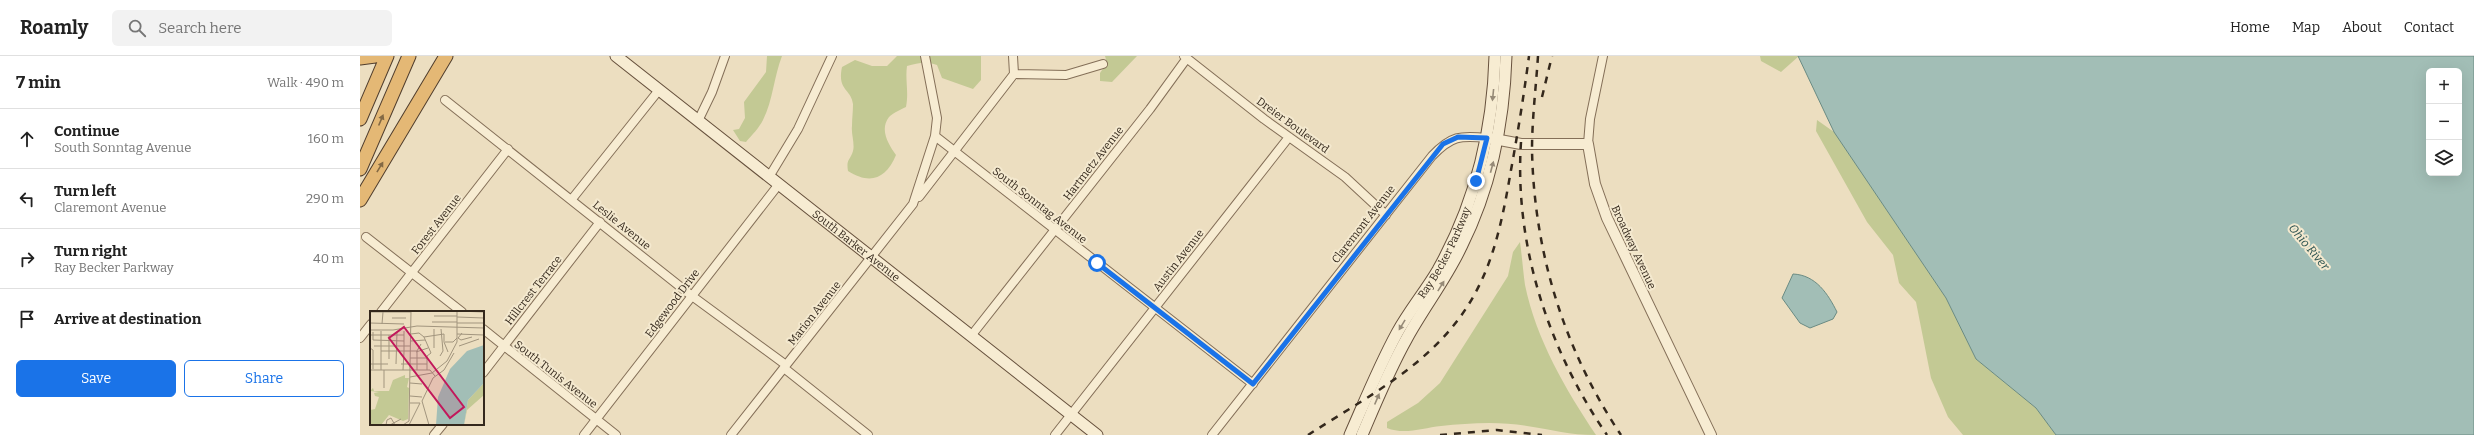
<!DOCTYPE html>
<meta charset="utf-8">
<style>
body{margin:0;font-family:Bitter,serif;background:#f2f2f2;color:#222}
.controls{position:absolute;right:12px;top:12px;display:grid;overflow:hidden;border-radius:6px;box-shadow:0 4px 16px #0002}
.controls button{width:36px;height:36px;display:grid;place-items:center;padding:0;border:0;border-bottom:1px solid #e0e0e0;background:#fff;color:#222;font:20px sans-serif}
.stop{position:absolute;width:12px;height:12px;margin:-9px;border:3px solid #1a73e8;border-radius:50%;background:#fff}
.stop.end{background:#1a73e8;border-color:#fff;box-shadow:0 1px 4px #0008}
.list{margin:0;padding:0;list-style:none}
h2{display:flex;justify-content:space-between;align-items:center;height:52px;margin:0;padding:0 16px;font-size:17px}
h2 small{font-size:13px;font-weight:400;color:#767676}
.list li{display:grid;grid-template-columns:26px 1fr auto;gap:12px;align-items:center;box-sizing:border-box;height:60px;padding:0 16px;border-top:1px solid #e0e0e0}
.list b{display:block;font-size:15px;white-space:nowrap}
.list p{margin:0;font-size:13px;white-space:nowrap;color:#767676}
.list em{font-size:13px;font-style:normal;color:#767676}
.actions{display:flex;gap:8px;padding:12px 16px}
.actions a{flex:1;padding:9px 0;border:1px solid #1a73e8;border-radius:6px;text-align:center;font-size:14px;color:#1a73e8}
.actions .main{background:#1a73e8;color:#fff}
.icon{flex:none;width:22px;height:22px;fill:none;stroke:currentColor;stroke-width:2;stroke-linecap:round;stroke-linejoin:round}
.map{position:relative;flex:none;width:2114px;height:379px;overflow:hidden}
header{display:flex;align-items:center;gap:24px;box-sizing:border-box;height:56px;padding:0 20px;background:#fff;border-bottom:1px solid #e0e0e0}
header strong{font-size:19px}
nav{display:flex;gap:22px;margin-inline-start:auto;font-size:14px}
.search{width:280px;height:36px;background:#f2f2f2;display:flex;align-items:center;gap:10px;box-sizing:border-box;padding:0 14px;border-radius:6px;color:#767676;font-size:15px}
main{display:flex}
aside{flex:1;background:#fff}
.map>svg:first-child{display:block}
</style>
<header>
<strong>Roamly</strong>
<div class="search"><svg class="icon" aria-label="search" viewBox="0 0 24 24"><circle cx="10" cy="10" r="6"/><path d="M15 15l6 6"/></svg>Search here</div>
<nav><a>Home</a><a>Map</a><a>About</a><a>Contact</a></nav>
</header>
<main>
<aside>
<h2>7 min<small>Walk · 490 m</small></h2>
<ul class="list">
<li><svg class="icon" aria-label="ahead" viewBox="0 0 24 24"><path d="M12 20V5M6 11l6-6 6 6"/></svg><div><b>Continue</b><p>South Sonntag Avenue</p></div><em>160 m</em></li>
<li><svg class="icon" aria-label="left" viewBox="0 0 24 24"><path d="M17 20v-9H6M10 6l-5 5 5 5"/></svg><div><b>Turn left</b><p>Claremont Avenue</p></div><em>290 m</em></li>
<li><svg class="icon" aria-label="right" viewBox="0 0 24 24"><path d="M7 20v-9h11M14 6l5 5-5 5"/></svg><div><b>Turn right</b><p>Ray Becker Parkway</p></div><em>40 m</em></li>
<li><svg class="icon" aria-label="arrive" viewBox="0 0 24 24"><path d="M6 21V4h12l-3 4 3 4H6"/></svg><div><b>Arrive at destination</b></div></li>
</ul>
<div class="actions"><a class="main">Save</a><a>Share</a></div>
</aside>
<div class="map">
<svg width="2114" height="379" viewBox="0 0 2114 379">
<rect width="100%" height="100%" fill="#ecdec0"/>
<!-- green -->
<path fill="#c3c994" d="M407,0h15c-8,20 -9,44 -19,64 -4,8 -11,15 -17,22l-6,-1 -7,-11 6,-1 6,-11 -1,-16 22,-30z
M537,0h84v24l-8,9 -31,-11 -5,-13c-11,-4 -19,-2 -30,1 -2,14 2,26 -1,41 -4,2 -13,6 -17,10 -10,13 0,28 7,38 -10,24 -26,30 -48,16 -2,-12 2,-10 5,-20 2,-7 -2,-17 -1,-25 0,-8 1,-14 1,-22 -2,-16 -16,-13 -11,-37l13,-7 17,6h15z
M745,0h32l-25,26 -12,-1v-8l7,-10z
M1400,0h39l-18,16 -20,-11z
M1457,64l17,12 112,166 30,61 60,49 20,27h-93l-15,-18 -17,-39 -15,-76 -17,-19 -6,-28 -26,-33 -51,-91z
M1160,186c2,14 3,29 5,43 11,54 41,105 71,150 -27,0 -43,-5 -69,-9 -28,-5 -58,-3 -86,0 -18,2 -37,9 -54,2v-6l31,-19 22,-20 68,-107 5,-24z"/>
<!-- water -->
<path fill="#a2beb6" stroke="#6a8b83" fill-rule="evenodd" d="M1438,0h676v379h-418l-20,-27 -60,-49 -30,-61 -112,-166zM2069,15h30v102h-30z
M1433,218c23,1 35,20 44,38l-4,7 -23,9 -10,-5 -18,-25z"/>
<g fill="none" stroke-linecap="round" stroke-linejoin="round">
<!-- minor casing -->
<g stroke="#846f58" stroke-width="10">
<path id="minor" d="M824,0l80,63 81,58 41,38
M654,18l52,1 37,-11
M85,44l247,196 94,69
M338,65l14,-29 13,-36
M575,80l318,248
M1228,88l2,-25 13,-63
M409,121l29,-48 34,-73
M559,141l95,-123 -1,-18
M212,143l87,-109
M6,181l96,75
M21,256l127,-163
M123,273l133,106
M611,280l179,-227 37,-51
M0,282l11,-14
M424,312l84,67
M123,317l117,-151
M74,379l9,-11
M224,379l195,-251
M371,379l182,-231 22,-68 2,-18 -12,-62
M695,379l234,-298
M852,379l220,-279c19,-20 28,-21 55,-18"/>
</g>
<!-- tertiary casing -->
<g stroke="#846f58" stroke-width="12">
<path id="tertiary" d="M1129,82l32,6h67l7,40 12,34 104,217"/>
</g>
<!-- secondary casing -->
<g stroke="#66503c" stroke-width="13">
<g id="secondary">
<path id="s1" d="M256,0l481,379"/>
<path id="s2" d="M990,379c15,-34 29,-69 47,-102 12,-22 28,-41 41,-63 37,-66 55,-139 57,-214"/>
<path d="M1002,379c14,-33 27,-65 45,-97 17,-31 39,-59 54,-91 30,-60 43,-124 45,-191"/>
</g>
</g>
<!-- trunk casing -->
<g stroke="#513e2d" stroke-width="15">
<path id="trunk" d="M0,2l15,-2
M0,63l27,-63
M0,113l49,-113
M0,144l86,-144"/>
</g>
<!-- minor -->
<use href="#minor" stroke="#f7ecd2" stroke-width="8"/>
<!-- tertiary -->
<use href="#tertiary" stroke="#f7ecd2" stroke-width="10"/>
<!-- secondary -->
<use href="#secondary" stroke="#f7ecd2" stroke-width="11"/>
<!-- trunk -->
<use href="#trunk" stroke="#e4b875" stroke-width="13"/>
<!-- rail -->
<path stroke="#34281c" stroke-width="2.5" stroke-dasharray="7 7" stroke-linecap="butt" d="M1178,0c-2,31 -6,63 -6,94 2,102 32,200 89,285
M1182,41l10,-41
M1161,86c-7,103 28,209 86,293
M948,379c37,-24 82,-49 115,-78 62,-54 75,-111 88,-187 7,-38 13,-76 18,-114
M1080,379l57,-5 45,5"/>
</g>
<!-- one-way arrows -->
<defs><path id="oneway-solid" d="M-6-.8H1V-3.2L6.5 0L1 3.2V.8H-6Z"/></defs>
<g fill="#968a77">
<use href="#oneway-solid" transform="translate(1133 39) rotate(96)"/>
<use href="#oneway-solid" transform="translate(1132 111) rotate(-75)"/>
<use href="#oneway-solid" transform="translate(1081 230) rotate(-58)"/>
<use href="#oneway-solid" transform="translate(1042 269) rotate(121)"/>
<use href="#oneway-solid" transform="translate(1017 343) rotate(-67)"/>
</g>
<g fill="#836944">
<use href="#oneway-solid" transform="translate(21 64) rotate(-67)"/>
<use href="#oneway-solid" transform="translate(20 111) rotate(-59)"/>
</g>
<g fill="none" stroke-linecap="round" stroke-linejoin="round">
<!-- route -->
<path stroke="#1a73e8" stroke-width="5" d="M737,207l156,121 190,-240 15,-7 29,1 -11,43"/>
</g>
<g text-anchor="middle" stroke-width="4" stroke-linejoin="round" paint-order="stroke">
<!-- street labels -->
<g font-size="11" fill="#34281c" stroke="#f4e9cf">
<text transform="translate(933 69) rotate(36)" y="4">Dreier Boulevard</text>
<text transform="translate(733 107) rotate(-52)" y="4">Hartmetz Avenue</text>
<text transform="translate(680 149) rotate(38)" y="4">South Sonntag Avenue</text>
<text transform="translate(76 168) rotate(-52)" y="4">Forest Avenue</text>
<text transform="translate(1003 168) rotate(-52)" y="4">Claremont Avenue</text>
<text transform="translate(262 169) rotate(39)" y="4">Leslie Avenue</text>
<text dy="4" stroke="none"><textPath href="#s1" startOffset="306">South Barker Avenue</textPath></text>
<text transform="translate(1274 191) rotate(65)" y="4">Broadway Avenue</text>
<text dy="4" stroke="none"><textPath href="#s2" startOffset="206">Ray Becker Parkway</textPath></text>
<text transform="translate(818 204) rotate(-52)" y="4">Austin Avenue</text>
<text transform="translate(173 234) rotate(-52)" y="4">Hillcrest Terrace</text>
<text transform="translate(312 247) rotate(-53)" y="4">Edgewood Drive</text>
<text transform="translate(454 257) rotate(-52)" y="4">Marion Avenue</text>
<text transform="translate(196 318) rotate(38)" y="4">South Tunis Avenue</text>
</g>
<!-- water labels -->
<g font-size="12" font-style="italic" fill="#2c5350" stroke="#f4e9cf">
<text transform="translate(1949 191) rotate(50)" y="4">Ohio River</text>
</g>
</g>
<!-- overview -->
<g transform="translate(10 255)">
<rect width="114" height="114" fill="#ecdec0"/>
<path d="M35,64v3h4l-2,9 2,1 -1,31 -5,2 -14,-6 -8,10h-11v-15l5,-1 4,-12 -4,-1 -1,-3 5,-1 -9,-1 3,-3 1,3h15l4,-11zM114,72v12l-17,15 -3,15 4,-25z" fill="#c3c994"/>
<path d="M114,34v38l-16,17 -4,25h-28l2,-28 12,-28 17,-18z" fill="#a2beb6"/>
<path fill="none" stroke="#a2957e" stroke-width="1" d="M87,0l27,1M0,1h41M64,5h23M87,6l27,1M22,7h14M62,11h25M0,12l34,1M87,12h27M12,13l1,-12M0,19h23l24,-4 67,2M3,21v8l31,1M92,22l-4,5 3,2 11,-3M41,23l8,-1 5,4 20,-3v8l4,10M87,23l27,1M0,24h34M54,26l7,16 -4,3v14M41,30l14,-1M75,31h8l4,-4M4,35h36M89,35l20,-7M0,37l3,2v19M64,37v-19M11,40h36M34,41v-21M46,41l12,-4M70,45l3,-5 -2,-22M40,47h17M19,48v-24M0,53h18M26,53l1,-32M31,53h26M0,59h60l5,6M11,59v-39M33,59l1,-18M47,59v-19l4,-7M40,66l22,-4 15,-12 10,-19v-31M40,72l12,1M14,77v-18M40,85l12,1M52,90l11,-23 11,-8 10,-17M52,90l7,24M16,114l1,-5 4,-2 4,7M20,114l11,-6M33,114l6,-4 2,-110M39,114l11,-22h-10"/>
<path fill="#c2185b" fill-opacity="0.15" stroke="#c2185b" stroke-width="2" d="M34,16l60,80 -14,11 -61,-80z"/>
<rect width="114" height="114" fill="none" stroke="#34281c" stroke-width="2"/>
</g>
</svg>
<div class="controls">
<button>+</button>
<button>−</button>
<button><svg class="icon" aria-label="layers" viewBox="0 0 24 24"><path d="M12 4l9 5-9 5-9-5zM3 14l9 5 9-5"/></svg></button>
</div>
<div class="stop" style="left:737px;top:207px"></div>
<div class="stop end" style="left:1116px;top:125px"></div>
</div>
</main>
